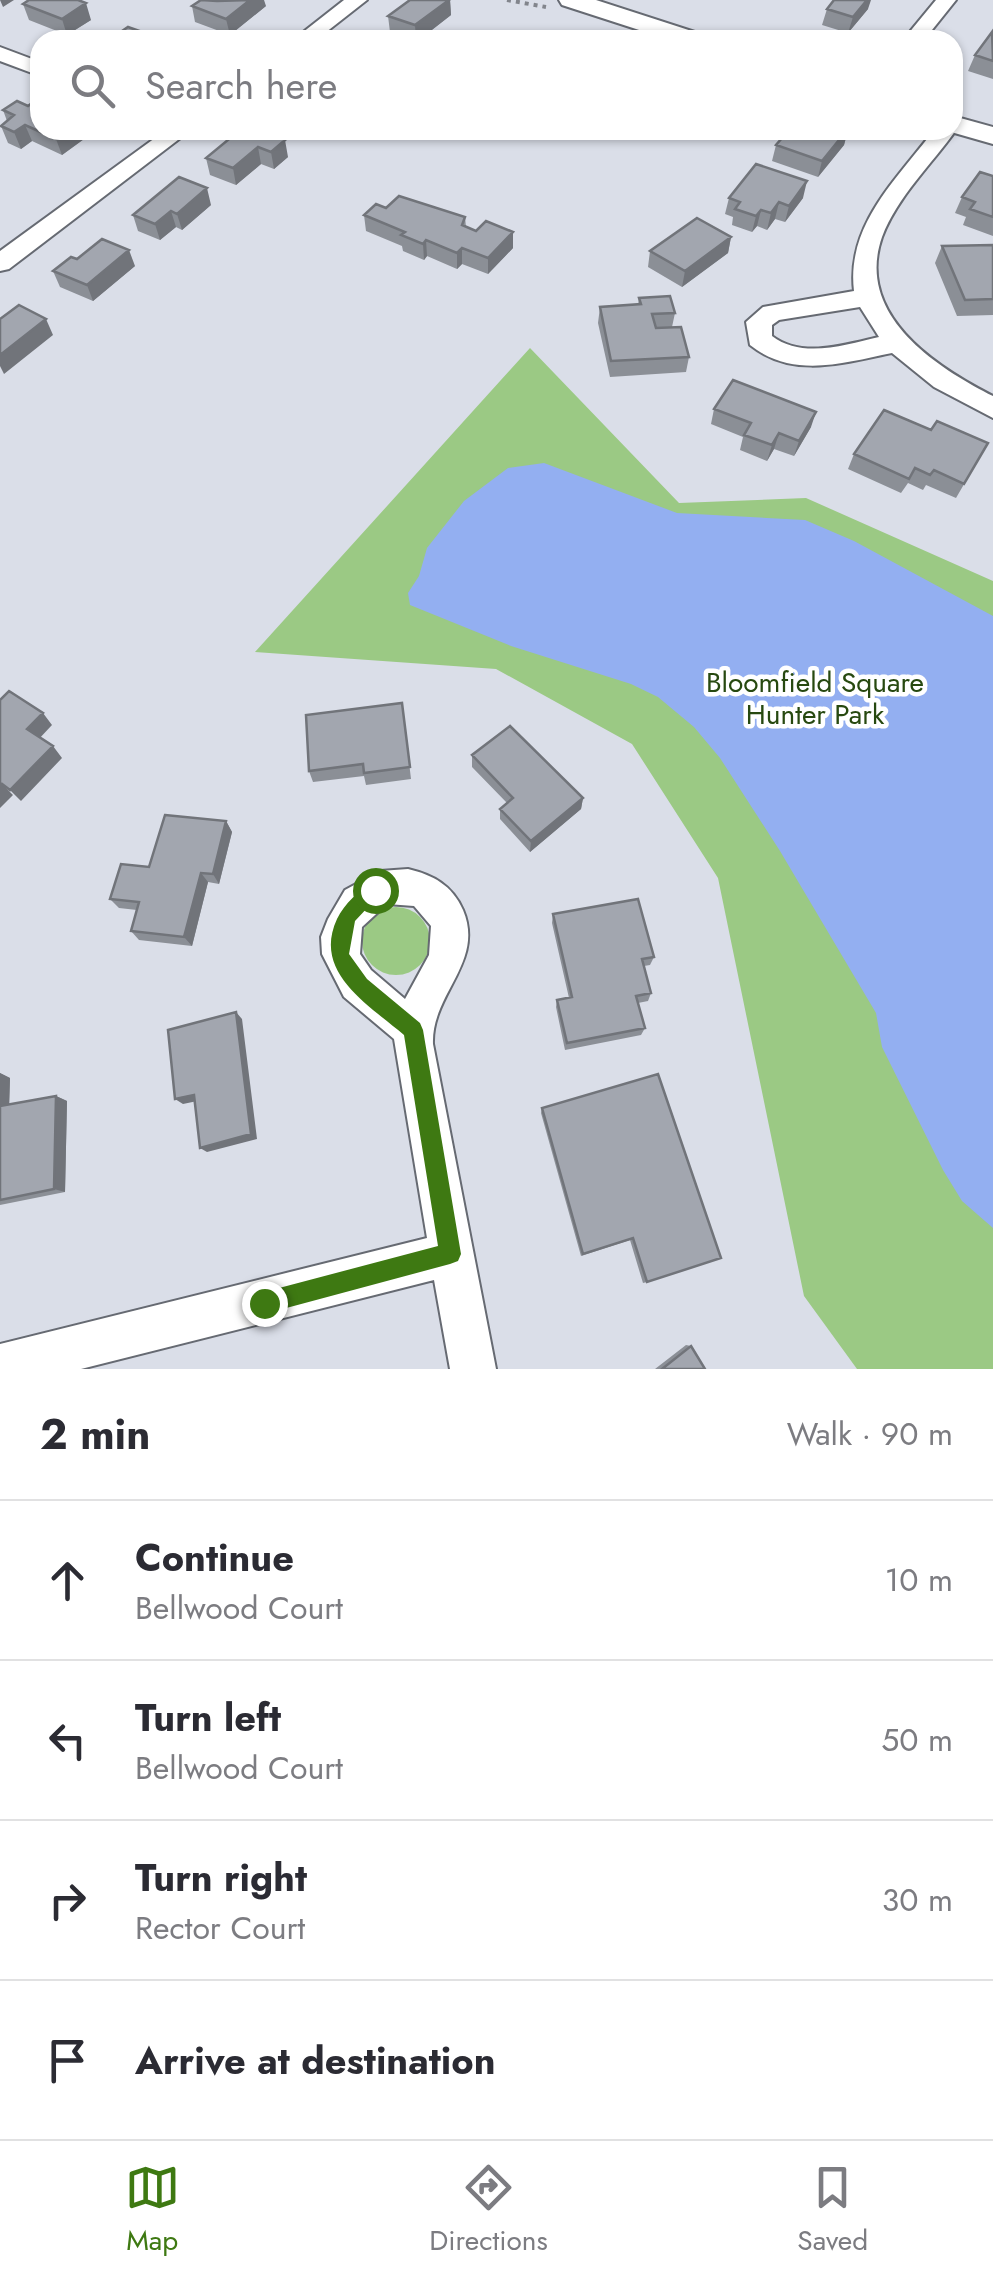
<!DOCTYPE html>
<meta charset="utf-8">
<style>
body{margin:0;font-family:Jost,sans-serif;background:#f7f7f7;color:#2b2b33}
.stop{position:absolute;width:30px;height:30px;margin:-22px;border:8px solid #3e7912;border-radius:50%;background:#fff}
.stop.end{background:#3e7912;border-color:#fff;box-shadow:0 2px 10px #0008}
.list{margin:0;padding:0;list-style:none}
h2{display:flex;justify-content:space-between;align-items:center;height:130px;margin:0;padding:0 40px;font-size:42px}
h2 small{font-size:32px;font-weight:400;color:#7c7c81}
.list li{display:grid;grid-template-columns:65px 1fr auto;gap:30px;align-items:center;box-sizing:border-box;height:160px;padding:0 40px;border-top:2px solid #e1e1e2}
.list b{display:block;font-size:38px;white-space:nowrap}
.list p{margin:0;font-size:32px;white-space:nowrap;color:#7c7c81}
.list em{font-size:32px;font-style:normal;color:#7c7c81}
.icon{flex:none;width:55px;height:55px;fill:none;stroke:currentColor;stroke-width:2;stroke-linecap:round;stroke-linejoin:round}
.map{position:relative;flex:none;width:993px;height:1369px;overflow:hidden}
.search{position:absolute;background:#fff;box-shadow:0 2px 8px #0004;left:30px;right:30px;top:30px;height:110px;display:flex;align-items:center;gap:25px;box-sizing:border-box;padding:0 35px;border-radius:30px;color:#7c7c81;font-size:38px}
.sheet{height:770px;background:#fff}
nav{display:flex;justify-content:space-around;align-items:center;box-sizing:border-box;height:140px;border-top:2px solid #e1e1e2;background:#fff;font-size:28px;color:#7c7c81}
nav a{display:grid;justify-items:center;gap:5px}
nav .on{color:#3e7912}
.map>svg:first-child{display:block}
</style>
<div class="map">
<svg width="993" height="1369" viewBox="0 0 993 1369">
<rect width="100%" height="100%" fill="#dadee8"/>
<!-- green -->
<path fill="#9bc984" d="M530,348l149,155 127,-5 187,83v788h-136l-53,-73 -86,-418 -86,-134 -136,-75 -241,-17z
M362 941a34 34 0 1 1 68 0a34 34 0 1 1-68 0Z"/>
<!-- water -->
<path fill="#93aff1" d="M544,463l133,50 128,7 49,21 139,75v612l-31,-27 -19,-31 -61,-123 -6,-34 -96,-162 -60,-93 -26,-31 -36,-30 -27,-13 -120,-38 -101,-41 -2,-12 11,-17 8,-28 37,-47 44,-33z"/>
<g fill="none" stroke-linecap="round" stroke-linejoin="round">
<!-- minor casing -->
<g stroke="#666a72" stroke-width="4">
<path id="minor" d="M344,0h23l-51,40h-23z
M936,0h20l-32,40h-21z
M0,47l40,15v14l-40,-15z
M953,126l3,4c-24,34 -59,67 -74,107 -27,77 52,129 111,159v22l-59,-31 -42,-34c-49,10 -99,26 -142,-8l-4,-23 17,-15 91,-16c-8,-66 43,-112 80,-161h19zM860,307l19,30c-34,8 -77,22 -107,-1v-11l7,-5z
M166,130h25l-182,139 -9,2v-20z
M408,869c25,6 44,16 55,41 22,52 -32,84 -30,134l63,325h-46l-16,-89 -353,89h-81v-25l427,-106 -33,-199 -50,-42 -22,-43 -1,-17 7,-18 17,-29 35,-19zM387,904l27,2 17,20 -2,29 -24,44 -34,-29 -11,-16 2,-27z"/>
</g>
<!-- tertiary casing -->
<g stroke="#666a72" stroke-width="4">
<path id="tertiary" d="M559,0h37l108,35 4,5h-38l-108,-35z
M953,116l40,11v17l-49,-14h9z"/>
</g>
<!-- path -->
<path stroke="#82858c" stroke-width="4" stroke-dasharray="4 5" stroke-linecap="butt" d="M507,0l39,7"/>
<!-- minor -->
<use href="#minor" fill="#fff" fill-rule="evenodd"/>
<!-- tertiary -->
<use href="#tertiary" fill="#fff" fill-rule="evenodd"/>
</g>
<!-- wall -->
<path fill="#8b8f96" d="M450,0l1,15 -32,25h-7l-22,-8 -2,-16z
M23,4l68,16 -24,15 -38,-15z
M192,6h74l-36,29 -35,-13z
M827,9h41l-20,24 -26,-8z
M993,32v47l-25,-8 7,-16z
M17,101l23,29h41l3,9 -22,16 -30,-14 -11,8 -13,-6 -7,-17 6,-5 -4,-11z
M240,130l48,27 -14,12 -13,-5 -25,21 -26,-10 -4,-17z
M848,130l-4,15 -26,32 -46,-16 4,-16z
M993,176v60l-30,-11 3,-8 -11,-4 7,-16z
M729,198h74l-18,24 -10,-3 -8,11 -10,-4 -5,6 -20,-7 1,-8 -8,-3z
M211,205l-29,25 -6,-3 -16,13 -22,-9 -5,-16z
M386,208l79,9 1,10 47,21 -25,26 -26,-10 -5,5 -30,-13 -3,4 -21,-9 -1,-5 -36,-15 -2,-16z
M731,237l-3,16 -46,34 -34,-20 2,-16z
M993,245v70l-36,1 -22,-53 7,-17z
M77,259l58,7 -42,35 -33,-14 -7,-16z
M639,298l36,15 -3,14 17,30 -3,15 -76,5 -12,-54 2,-16 38,-2z
M714,409l97,18 -17,29 -20,-7 -7,12 -27,-11 3,-13 -32,-13z
M931,430l57,13 -32,55 -30,-13 -3,5 -15,-7 -7,10 -53,-24 6,-15z
M402,703l9,76 -45,6 -2,-9 -51,6 -4,-11z
M472,755l111,43 -2,11 -51,43 -30,-33v-10l7,-6 -35,-36z
M226,821l6,11 -13,52 -11,-2 -16,64 -53,-6 -8,-9 6,-21 -18,-2 -9,-9 39,-32z
M553,914l101,43 -4,8 -6,1 7,27 -3,8 -10,2 7,25 -4,7 -76,15 -9,-43 1,-7 12,-2 -17,-75z
M0,1073l10,5 -1,26 47,-8 11,5 -2,91 -65,13z
M658,1074l-11,208 -4,1 -13,-43 -49,16 -40,-143 1,-5z
M686,1345l5,1 14,23h-50z"/>
<!-- shaded-wall -->
<path fill="#71747a" d="M0,0h14l-11,7z
M250,0h14l2,6 -36,29 -4,-16z
M450,0l1,15 -32,25h-3l-1,-15z
M867,0h4l-3,9 -20,24 5,-16z
M86,3l5,17 -24,15 -5,-16z
M25,125l7,16 -11,8 -7,-17z
M68,130h13l3,9 -22,16 -6,-16z
M848,130l-4,15 -26,32 4,-16z
M285,140l3,17 -14,12 -3,-17z
M258,147l3,17 -25,21 -3,-17z
M807,181l-4,17 -18,24 4,-16z
M207,188l4,17 -29,25 -5,-16z
M779,202l-4,17 -8,11 4,-17z
M761,210l-4,16 -5,6 4,-16z
M171,211l5,16 -16,13 -5,-16z
M513,232v16l-25,26v-16z
M731,237l-3,16 -46,34 3,-16z
M426,240l1,16 -3,4 -1,-16z
M462,248v16l-5,5v-16z
M129,250l6,16 -42,35 -6,-16z
M46,319l7,16 -49,39 -4,-8v-11z
M816,412l-5,15 -17,29 5,-15z
M779,433l-5,16 -7,12 5,-16z
M43,713l9,12 -15,16 -10,-12z
M53,746l9,12 -41,43 -11,-11z
M2,784l11,11 -13,13v-22z
M583,798l-2,11 -51,43 1,-11z
M226,821l6,11 -13,52 -6,-10z
M201,873l7,9 -16,64 -8,-9z
M236,1012l6,7 15,120 -50,13 -7,-4z
M0,1073l10,5 -1,34 -9,-4z
M194,1095l8,5 -19,4 -8,-5z
M56,1096l11,5 -2,91 -11,-3z"/>
<!-- building -->
<path fill="#a2a6af" stroke="#71747a" stroke-width="2.5" d="M29,0h49l8,3 -24,16 -39,-15z
M201,0l16,1 33,-1 -24,19 -34,-13z
M410,0h39l-34,25 -27,-9z
M834,0h33l-14,17 -26,-8z
M128,27l37,13h-48l-5,-2z
M992,32l1,29 -18,-6z
M17,101l11,5 4,-3 8,4v23h28l-12,9 -31,-14 -11,7 -13,-6 13,-11 -11,-5z
M240,130h23l22,10 -14,12 -13,-5 -25,21 -27,-10z
M789,130h58l-25,31 -46,-16z
M756,164l51,17 -18,25 -10,-4 -8,11 -10,-3 -5,6 -21,-7 5,-7 -11,-4z
M980,172l13,4v41l-23,-8 5,-7 -13,-5z
M179,177l28,11 -30,26 -6,-3 -16,13 -22,-9z
M399,196l66,21 -3,8 14,6 10,-10 27,11 -25,26 -26,-10 -5,5 -31,-13 -3,4 -22,-9 4,-3 -41,-17 12,-11 10,4z
M697,218l34,19 -46,34 -35,-20z
M102,239l27,11 -42,35 -34,-14 18,-14 6,2z
M993,245v54l-28,1 -23,-54z
M670,296l5,17 -23,1 4,14 25,-1 8,30 -78,4 -11,-54 41,-3 -2,-6z
M19,305l27,14 -46,36v-36z
M733,380l83,32 -17,29 -20,-8 -7,12 -28,-10 7,-12 -37,-14z
M884,410l47,20 6,-9 51,22 -24,41 -30,-14 -4,5 -15,-7 -6,11 -55,-25z
M9,691l34,22 -16,16 26,17 -43,44 -8,-6 -2,2v-86z
M402,703l8,64 -46,6 -1,-9 -54,7 -3,-56z
M510,726l73,72 -52,43 -31,-32 13,-11 -41,-43z
M165,815l61,6 -13,53 -12,-1 -17,64 -53,-6 8,-29 -29,-3 11,-35 28,3z
M638,899l16,58 -12,2 9,34 -15,3 9,32 -78,15 -10,-43 15,-3 -19,-83z
M236,1012l15,122 -51,14 -6,-53 -19,4 -7,-69z
M658,1074l63,184 -74,24 -14,-44 -50,16 -41,-146z
M56,1096l-2,93 -54,11v-94z
M691,1346l14,23h-43z"/>
<!-- route -->
<path fill="#3e7912" d="M375,882l9,8 -29,31 -6,33 18,25 53,44 3,7 38,224 -3,7 -8,3 -186,50 -7,-3 -4,-8 4,-8 7,-3 174,-46 -34,-211c-35,-30 -92,-62 -67,-116 7,-15 23,-30 38,-37z"/>
<g text-anchor="middle" stroke-width="9" stroke-linejoin="round" paint-order="stroke">
<!-- park labels -->
<g font-size="28" fill="#274910" stroke="#fff">
<text x="815" y="692">Bloomfield Square<tspan x="815" dy="32">Hunter Park</tspan></text>
</g>
</g>
</svg>
<div class="stop" style="left:375px;top:890px"></div>
<div class="stop end" style="left:264px;top:1303px"></div>
<div class="search"><svg class="icon" aria-label="search" viewBox="0 0 24 24"><circle cx="10" cy="10" r="6"/><path d="M15 15l6 6"/></svg>Search here</div>
</div>
<section class="sheet">
<h2>2 min<small>Walk · 90 m</small></h2>
<ul class="list">
<li><svg class="icon" aria-label="ahead" viewBox="0 0 24 24"><path d="M12 20V5M6 11l6-6 6 6"/></svg><div><b>Continue</b><p>Bellwood Court</p></div><em>10 m</em></li>
<li><svg class="icon" aria-label="left" viewBox="0 0 24 24"><path d="M17 20v-9H6M10 6l-5 5 5 5"/></svg><div><b>Turn left</b><p>Bellwood Court</p></div><em>50 m</em></li>
<li><svg class="icon" aria-label="right" viewBox="0 0 24 24"><path d="M7 20v-9h11M14 6l5 5-5 5"/></svg><div><b>Turn right</b><p>Rector Court</p></div><em>30 m</em></li>
<li><svg class="icon" aria-label="arrive" viewBox="0 0 24 24"><path d="M6 21V4h12l-3 4 3 4H6"/></svg><div><b>Arrive at destination</b></div></li>
</ul>
</section>
<nav>
<a class="on"><svg class="icon" aria-label="map" viewBox="0 0 24 24"><path d="M3 6l6-2 6 2 6-2v14l-6 2-6-2-6 2zM9 4v14M15 6v14"/></svg>Map</a>
<a><svg class="icon" aria-label="directions" viewBox="0 0 24 24"><path d="M12 3l9 9-9 9-9-9zM9 14v-3h6M13 9l2 2-2 2"/></svg>Directions</a>
<a><svg class="icon" aria-label="saved" viewBox="0 0 24 24"><path d="M7 4h10v16l-5-4-5 4z"/></svg>Saved</a>
</nav>
